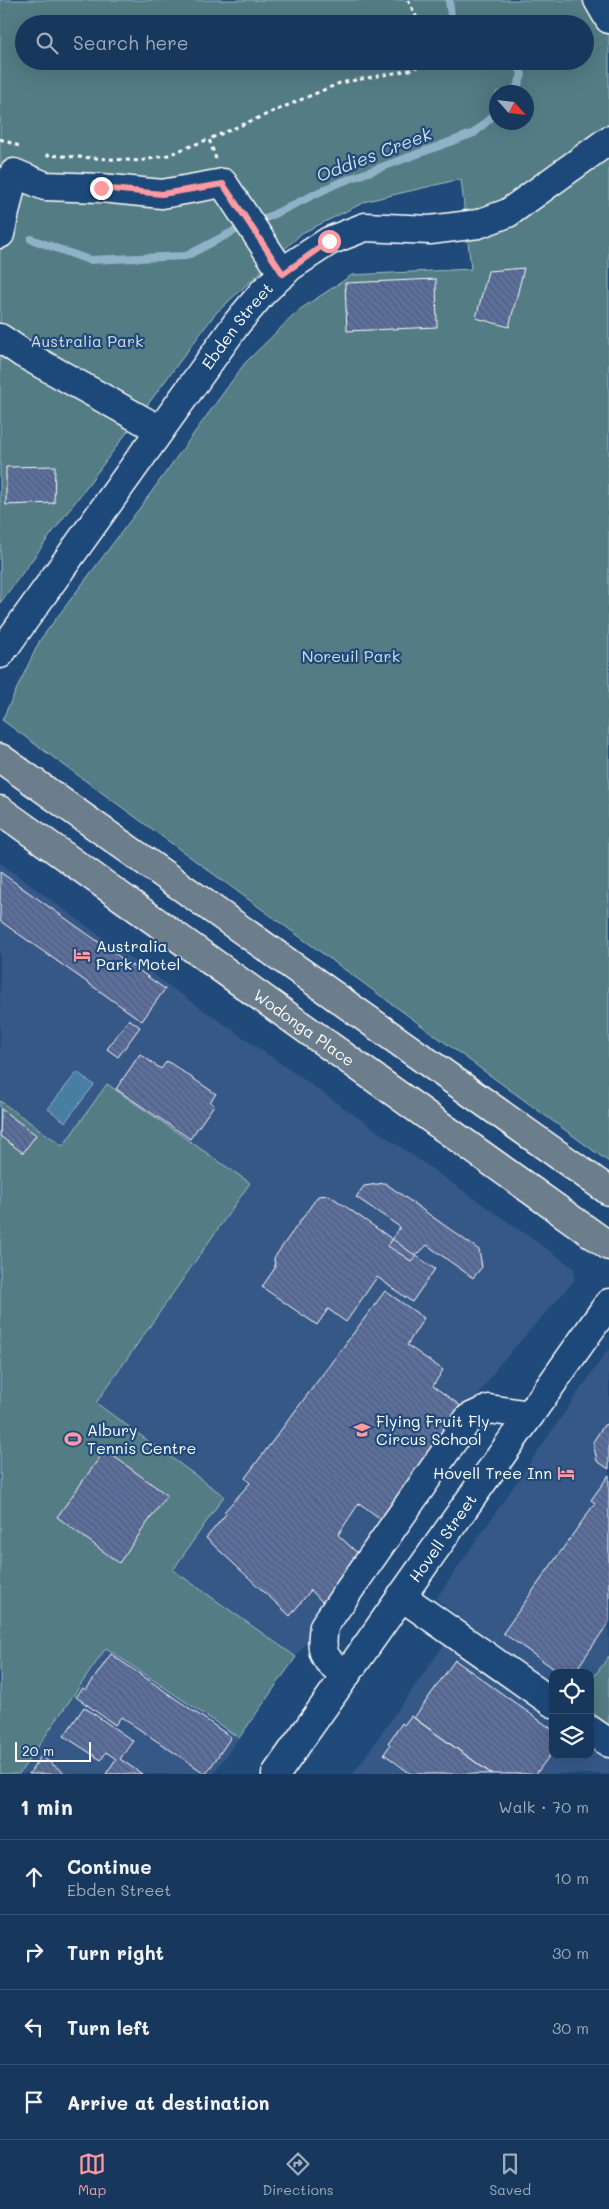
<!DOCTYPE html>
<meta charset="utf-8">
<style>
body{margin:0;font-family:Mali,sans-serif;background:#244365;color:#f1f3f6}
.controls{position:absolute;right:15px;bottom:15px;display:grid;overflow:hidden;border-radius:10px;box-shadow:0 5px 20px #0002}
.controls button{width:45px;height:45px;display:grid;place-items:center;padding:0;border:0;border-bottom:1px solid #365272;background:#17385c;color:#f1f3f6;font:25px sans-serif}
.compass{position:absolute;left:489px;top:85px;width:45px;height:45px;border-radius:50%;background:#17385c;box-shadow:0 5px 20px #0002;rotate:117deg}
.scale{position:absolute;left:15px;bottom:12px;width:76px;box-sizing:border-box;padding-left:5px;border:2px solid #fff;border-top:0;font-size:14px;line-height:18px;white-space:nowrap;color:#fff;-webkit-text-stroke:4px #1f4a7a;paint-order:stroke}
.stop{position:absolute;width:15px;height:15px;margin:-11px;border:4px solid #ff9aa2;border-radius:50%;background:#fff}
.stop.end{background:#ff9aa2;border-color:#fff;box-shadow:0 1px 5px #0008}
.list{margin:0;padding:0;list-style:none}
h2{display:flex;justify-content:space-between;align-items:center;height:65px;margin:0;padding:0 20px;font-size:21px}
h2 small{font-size:16px;font-weight:400;color:#9eacbb}
.list li{display:grid;grid-template-columns:32px 1fr auto;gap:15px;align-items:center;box-sizing:border-box;height:75px;padding:0 20px;border-top:1px solid #365272}
.list b{display:block;font-size:19px;white-space:nowrap}
.list p{margin:0;font-size:16px;white-space:nowrap;color:#9eacbb}
.list em{font-size:16px;font-style:normal;color:#9eacbb}
.icon{flex:none;width:28px;height:28px;fill:none;stroke:currentColor;stroke-width:2;stroke-linecap:round;stroke-linejoin:round}
.map{position:relative;flex:none;width:609px;height:1774px;overflow:hidden}
.search{position:absolute;background:#17385c;box-shadow:0 5px 20px #0002;left:15px;right:15px;top:15px;height:55px;display:flex;align-items:center;gap:12px;box-sizing:border-box;padding:0 18px;border-radius:28px;color:#9eacbb;font-size:19px}
.sheet{height:365px;background:#17385c}
nav{display:flex;justify-content:space-around;align-items:center;box-sizing:border-box;height:70px;border-top:1px solid #365272;background:#17385c;font-size:14px;color:#9eacbb}
nav a{display:grid;justify-items:center;gap:2px}
nav .on{color:#ff9aa2}
.map>svg:first-child{display:block}
</style>
<div class="map">
<svg width="609" height="1774" viewBox="0 0 609 1774">
<defs>
<pattern id="building-back-hatch" width="6" height="6" patternUnits="userSpaceOnUse" patternTransform="scale(1.25)"><rect width="6" height="6" fill="#5b709f"/><path d="M-1 5l2 2M0 0l6 6M5-1l2 2" fill="none" stroke="#535c71"/></pattern>
</defs>
<rect width="100%" height="100%" fill="#1f4a7a"/>
<filter id="ink" filterUnits="userSpaceOnUse"><feTurbulence type="fractalNoise" baseFrequency=".02" numOctaves="2"/><feDisplacementMap in="SourceGraphic" scale="10" xChannelSelector="R" yChannelSelector="G"/><feConvolveMatrix kernelMatrix="1 2 1 2 8 2 1 2 1" color-interpolation-filters="sRGB"/></filter>
<g filter="url(#ink)">
<!-- built -->
<path fill="#355887" d="M0,863l175,127 399,278v13l-75,84 -203,292 -123,-87 51,-74 -128,-93 154,-220 -187,-37 -63,-45z
M609,1348v308l-19,26v-9h-37v82h37v-43l19,14v48h-256l109,-155 -26,-20z
M106,1648l133,90 -26,36h-194z"/>
<!-- green -->
<path fill="#527c84" stroke="#a8bec2" fill-rule="evenodd" d="M0,0h609v1162l-607,-442 38,-80 102,-135 103,-142 54,-53 53,-35 119,-6 -10,-90 -94,22 -65,32 -87,81 -215,289zM24,24h561v37h-561zM496,92h30v30h-30z
M107,1084l143,99 -154,220 128,93 -51,74 123,87 -57,81 -133,-90 -87,126h-19v-673l63,45z
M609,1656v69l-19,-14v-29z"/>
<!-- water -->
<path fill="#467ea2" stroke="#90b2c7" d="M77,1072l17,13 -29,37 -17,-13z"/>
<g fill="none" stroke-linecap="round" stroke-linejoin="round">
<!-- stream -->
<path stroke="#90b2c7" stroke-width="8" d="M449,0l3,24
M515,92l7,-17 -5,-14
M260,221l76,-37 138,-51 22,-20
M31,239l58,21 97,-4 52,-27"/>
</g>
<!-- building -->
<path fill="url(#building-back-hatch)" stroke="#fff" d="M524,268l-15,59 -33,-9 12,-47z
M436,279l1,48 -90,4 -2,-48z
M55,466l-1,37 -48,2v-38z
M0,872l165,117 -23,32 -142,-100z
M129,1019l11,8 -22,30 -11,-8z
M140,1054l21,15 6,-8 49,33 -6,8 4,3 -24,34 -74,-50z
M1,1109l35,26 -13,18 -23,-17z
M385,1183l94,67 3,17 -9,11 -46,-33 -16,16 -23,-15 12,-19 -44,-30 8,-11z
M329,1195l106,74 -23,33 -35,-25 -31,45 -18,-13 -11,16 -55,-38 13,-19 -1,-10 44,-62z
M385,1291l39,27 -17,27 36,25 -10,16 32,23 -80,113 -26,-19 -21,32 25,23 -40,45 -12,-13 -21,26 -84,-78 20,-24 -2,-2 26,-29 -5,-5z
M609,1424v45l-12,-8 -4,-19 11,-17z
M105,1450l62,45 -48,68 -62,-46z
M609,1475v147l-35,51h-14l-57,-40 92,-130 -4,-3z
M111,1654l120,83 -25,37 -85,-57 -6,8 -39,-28 7,-9 3,2z
M455,1660l98,70v21l-17,23h-44l-78,-56z
M84,1707l49,34 -13,18 22,15h-36l10,-15 -10,-7 -5,8 -37,-24z
M411,1716l3,2 78,56h-81l-27,-20 6,-9 -2,-2 14,-20 2,2z
M41,1756l25,18h-37z"/>
<g fill="none" stroke-linecap="round" stroke-linejoin="round">
<!-- minor casing -->
<g stroke="#fff" stroke-width="31">
<g id="minor">
<path d="M598,0l11,19"/>
<path d="M0,234l14,-61 31,13 56,2 61,6 61,-11 60,91"/>
<path d="M0,338l22,15 138,77"/>
<path id="s1" d="M0,654l237,-331 26,-31 28,-26 38,-25 36,-14 65,3 48,-6 30,-11 101,-73"/>
<path d="M401,1596l152,107"/>
<path d="M346,1675c-23,-16 -26,-21 -22,-49l145,-208 20,-9 41,6"/>
<path d="M590,1730l19,13"/>
<path id="s2" d="M276,1774l333,-471"/>
</g>
</g>
<!-- major casing -->
<g stroke="#fff" stroke-width="31">
<g id="major">
<path d="M0,758l609,433"/>
<path id="s3" d="M0,810l609,436"/>
</g>
</g>
<!-- path -->
<path stroke="#fff" stroke-width="3" stroke-dasharray="4 4" stroke-linecap="butt" d="M408,0l12,24
M0,139l19,7
M46,155l94,6 28,-6 41,-16
M216,159l-7,-20 131,-56 70,-13 9,-4 3,-5"/>
<!-- minor -->
<use href="#minor" stroke="#1f4a7a" stroke-width="28"/>
<!-- major -->
<use href="#major" stroke="#6c7d8b" stroke-width="28"/>
</g>
</g>
<g fill="none" stroke-linecap="round" stroke-linejoin="round" filter="url(#ink)">
<!-- route -->
<path stroke="#ff9aa2" stroke-width="6" d="M101,188l61,6 61,-10 60,90 46,-33"/>
</g>
<!-- icons -->
<defs>
<g id="hotel-bare" transform="scale(1.35)"><path d="M-6-4.5h1.5V1H6V5H4.5V3h-9V5H-6ZM-4 0a1.8 1.8 0 1 1 3.6 0ZM.5 0V-2.5h3Q6-2.5 6 0Z" fill="#ff9aa2" stroke="#1f4a7a" stroke-width="2.5" paint-order="stroke"/></g>
<g id="school-bare" transform="scale(1.35)"><path d="M0-5L7-2L0 1L-7-2ZM-4 1L0 2.5L4 1V4Q0 6-4 4Z" fill="#ff9aa2" stroke="#1f4a7a" stroke-width="2.5" paint-order="stroke"/></g>
<g id="stadium-bare" transform="scale(1.35)"><path d="M0-5a6.5 5 0 1 0 0 10a6.5 5 0 1 0 0-10ZM-3.5-1.8h7v3.6h-7Z" fill="#ff9aa2" stroke="#1f4a7a" stroke-width="2.5" paint-order="stroke"/></g>
</defs>
<g fill-rule="evenodd">
<use href="#hotel-bare" x="82" y="955"/>
<use href="#school-bare" x="362" y="1430"/>
<use href="#stadium-bare" x="73" y="1439"/>
<use href="#hotel-bare" x="566" y="1473"/>
</g>
<g text-anchor="middle" stroke-width="4.5" stroke-linejoin="round" paint-order="stroke">
<!-- street labels -->
<g font-size="16" fill="#fff" stroke="#1f4a7a">
<text dy="6" stroke="none"><textPath href="#s1" startOffset="405">Ebden Street</textPath></text>
<text dy="6" stroke="none"><textPath href="#s3" startOffset="374">Wodonga Place</textPath></text>
<text dy="6" stroke="none"><textPath href="#s2" startOffset="289">Hovell Street</textPath></text>
</g>
<!-- park labels -->
<g font-size="16" fill="#d4dee0" stroke="#1f4a7a">
<text x="87" y="347">Australia Park</text>
<text x="351" y="662">Noreuil Park</text>
</g>
<!-- poi labels -->
<g font-size="16" fill="#fff" stroke="#1f4a7a" text-anchor="start">
<text x="96" y="952">Australia<tspan x="96" dy="18">Park Motel</tspan></text>
<text x="376" y="1427">Flying Fruit Fly<tspan x="376" dy="18">Circus School</tspan></text>
<text x="87" y="1436">Albury<tspan x="87" dy="18">Tennis Centre</tspan></text>
<text x="552" y="1479" text-anchor="end">Hovell Tree Inn</text>
</g>
<!-- water labels -->
<g font-size="18" font-style="italic" fill="#d1dfe8" stroke="#1f4a7a">
<text transform="translate(374 155) rotate(-21)" y="6">Oddies Creek</text>
</g>
</g>
</svg>
<div class="controls">
<button><svg class="icon" aria-label="locate" viewBox="0 0 24 24"><circle cx="12" cy="12" r="6"/><path d="M12 2v4M12 18v4M2 12h4M18 12h4"/></svg></button>
<button><svg class="icon" aria-label="layers" viewBox="0 0 24 24"><path d="M12 4l9 5-9 5-9-5zM3 14l9 5 9-5"/></svg></button>
</div>
<svg class="compass" viewBox="-18 -18 36 36"><path d="M0-13l5 13h-10z" fill="#e53935"/><path d="M0 13l5-13h-10z" fill="#9eacbb"/></svg>
<div class="scale">20 m</div>
<div class="stop" style="left:329px;top:241px"></div>
<div class="stop end" style="left:101px;top:188px"></div>
<div class="search"><svg class="icon" aria-label="search" viewBox="0 0 24 24"><circle cx="10" cy="10" r="6"/><path d="M15 15l6 6"/></svg>Search here</div>
</div>
<section class="sheet">
<h2>1 min<small>Walk · 70 m</small></h2>
<ul class="list">
<li><svg class="icon" aria-label="ahead" viewBox="0 0 24 24"><path d="M12 20V5M6 11l6-6 6 6"/></svg><div><b>Continue</b><p>Ebden Street</p></div><em>10 m</em></li>
<li><svg class="icon" aria-label="right" viewBox="0 0 24 24"><path d="M7 20v-9h11M14 6l5 5-5 5"/></svg><div><b>Turn right</b></div><em>30 m</em></li>
<li><svg class="icon" aria-label="left" viewBox="0 0 24 24"><path d="M17 20v-9H6M10 6l-5 5 5 5"/></svg><div><b>Turn left</b></div><em>30 m</em></li>
<li><svg class="icon" aria-label="arrive" viewBox="0 0 24 24"><path d="M6 21V4h12l-3 4 3 4H6"/></svg><div><b>Arrive at destination</b></div></li>
</ul>
</section>
<nav>
<a class="on"><svg class="icon" aria-label="map" viewBox="0 0 24 24"><path d="M3 6l6-2 6 2 6-2v14l-6 2-6-2-6 2zM9 4v14M15 6v14"/></svg>Map</a>
<a><svg class="icon" aria-label="directions" viewBox="0 0 24 24"><path d="M12 3l9 9-9 9-9-9zM9 14v-3h6M13 9l2 2-2 2"/></svg>Directions</a>
<a><svg class="icon" aria-label="saved" viewBox="0 0 24 24"><path d="M7 4h10v16l-5-4-5 4z"/></svg>Saved</a>
</nav>
